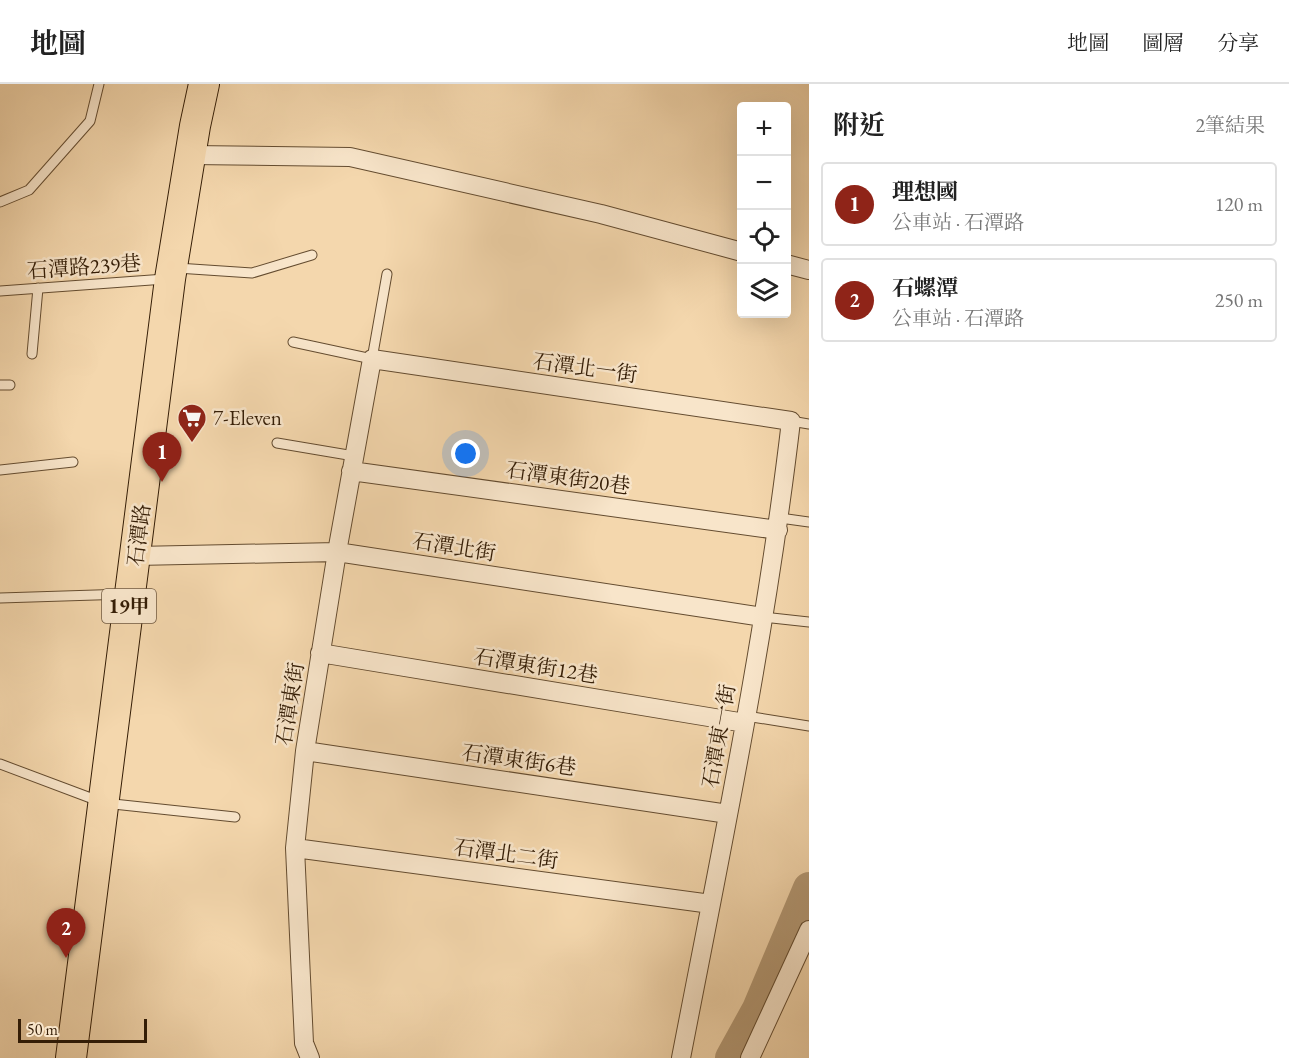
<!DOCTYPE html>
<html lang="zh-TW">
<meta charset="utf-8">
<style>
body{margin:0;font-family:"EB Garamond","Noto Serif TC",serif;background:#f6f6f6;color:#222}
.controls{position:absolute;right:18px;top:18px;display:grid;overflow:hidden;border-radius:6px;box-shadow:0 6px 24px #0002}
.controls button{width:54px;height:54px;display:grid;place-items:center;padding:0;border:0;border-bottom:2px solid #e0e0e0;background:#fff;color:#222;font:30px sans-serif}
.scale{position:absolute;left:18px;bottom:15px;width:129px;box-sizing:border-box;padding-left:6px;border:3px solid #341d06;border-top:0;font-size:16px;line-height:21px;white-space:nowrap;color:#341d06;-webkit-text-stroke:4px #f8e5ca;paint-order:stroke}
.you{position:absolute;left:466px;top:370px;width:21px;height:21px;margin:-15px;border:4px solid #fff;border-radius:50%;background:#1a73e8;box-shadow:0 0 0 9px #1a73e833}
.badge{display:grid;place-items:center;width:39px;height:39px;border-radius:50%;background:#8f2418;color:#fff;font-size:20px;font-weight:700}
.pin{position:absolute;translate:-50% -50px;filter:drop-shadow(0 2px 3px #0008)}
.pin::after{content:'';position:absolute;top:32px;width:21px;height:18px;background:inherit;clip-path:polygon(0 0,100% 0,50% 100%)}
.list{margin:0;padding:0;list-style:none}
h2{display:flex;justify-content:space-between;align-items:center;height:78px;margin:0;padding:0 24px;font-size:26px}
h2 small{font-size:20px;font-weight:400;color:#767676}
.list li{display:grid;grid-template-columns:39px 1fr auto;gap:18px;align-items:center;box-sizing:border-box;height:84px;margin:0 12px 12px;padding:0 12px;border:2px solid #e0e0e0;border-radius:6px}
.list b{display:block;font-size:22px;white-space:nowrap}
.list p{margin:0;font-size:20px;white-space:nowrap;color:#767676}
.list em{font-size:20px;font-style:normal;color:#767676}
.icon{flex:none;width:33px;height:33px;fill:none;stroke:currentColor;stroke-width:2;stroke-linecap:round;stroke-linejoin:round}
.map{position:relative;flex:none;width:809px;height:974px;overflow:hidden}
header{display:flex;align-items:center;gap:36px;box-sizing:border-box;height:84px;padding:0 30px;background:#fff;border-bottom:2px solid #e0e0e0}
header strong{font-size:28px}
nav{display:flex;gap:33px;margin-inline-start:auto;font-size:21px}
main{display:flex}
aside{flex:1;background:#fff}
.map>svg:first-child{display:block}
</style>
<header>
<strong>地圖</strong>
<nav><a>地圖</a><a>圖層</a><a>分享</a></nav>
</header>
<main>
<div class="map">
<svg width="809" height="974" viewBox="0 0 809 974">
<rect width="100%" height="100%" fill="#f4d7ad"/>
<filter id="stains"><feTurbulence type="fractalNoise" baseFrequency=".00333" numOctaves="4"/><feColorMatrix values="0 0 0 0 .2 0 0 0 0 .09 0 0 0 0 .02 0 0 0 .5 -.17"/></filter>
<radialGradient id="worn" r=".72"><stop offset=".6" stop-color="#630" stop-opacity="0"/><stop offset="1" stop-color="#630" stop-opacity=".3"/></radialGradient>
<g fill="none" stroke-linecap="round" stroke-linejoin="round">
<!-- river -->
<path stroke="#b39874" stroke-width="32" d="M731,974l27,-49 51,-121"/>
<!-- lane casing -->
<g stroke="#644c30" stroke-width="11">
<path id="lane" d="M0,118l29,-12 61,-69 9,-37
M177,184l75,5 60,-18
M0,207l165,-12
M293,258l79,17 15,-85
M32,270l6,-66
M0,301h10
M791,337l18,3
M277,359l77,13
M0,386l73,-8
M780,434l29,4
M0,514l127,-4
M763,533l46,5
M746,632l63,10
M0,680l104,39 131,14"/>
</g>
<!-- street casing -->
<g stroke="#644c30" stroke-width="20">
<path id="street" d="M191,71l159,2 251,57 141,38
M786,180l23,6
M351,387l427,59
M136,472l201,-4 426,65
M320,569l425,70
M305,667l423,63
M295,764l416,56
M310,974l-6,-15 -9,-195 10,-97 32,-199 35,-193 419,62c-25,214 -69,425 -110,637
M750,974l59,-128"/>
</g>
<!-- primary casing -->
<g stroke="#341d06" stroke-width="32">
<path id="primary" d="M71,974l99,-779 25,-153 9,-42"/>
</g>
<!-- lane -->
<use href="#lane" stroke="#f8e5ca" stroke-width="9"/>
<!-- street -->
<use href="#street" stroke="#f8e5ca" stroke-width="18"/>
<!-- primary -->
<use href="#primary" stroke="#f4d7ad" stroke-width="30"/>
</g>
<!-- icons -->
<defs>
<g id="supermarket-pin" transform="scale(1.5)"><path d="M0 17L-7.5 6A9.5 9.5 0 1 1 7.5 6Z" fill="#8f2418" stroke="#f8e5ca"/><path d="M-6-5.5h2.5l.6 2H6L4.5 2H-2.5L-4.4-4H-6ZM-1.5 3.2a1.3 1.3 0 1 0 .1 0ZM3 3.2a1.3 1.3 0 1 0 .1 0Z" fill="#fff"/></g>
</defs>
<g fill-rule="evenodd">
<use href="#supermarket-pin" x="192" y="334"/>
</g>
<g text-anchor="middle" stroke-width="5" stroke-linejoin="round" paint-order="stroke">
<!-- shield labels -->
<rect fill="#f8e5ca" stroke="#6f5941" stroke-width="1.5" x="102" y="505" width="54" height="34" rx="4.5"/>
<g font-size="20" font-weight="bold" fill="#341d06">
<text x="129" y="529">19甲</text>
</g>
<!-- street labels -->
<g font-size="21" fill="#341d06" stroke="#f8e5ca">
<text transform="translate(84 183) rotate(-4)" y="7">石潭路239巷</text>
<text transform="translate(585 284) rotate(8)" y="7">石潭北一街</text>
<text transform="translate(568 394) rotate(8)" y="7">石潭東街20巷</text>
<text transform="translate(139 451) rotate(-83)" y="7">石潭路</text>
<text transform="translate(454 463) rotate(9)" y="7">石潭北街</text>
<text transform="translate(536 582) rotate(9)" y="7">石潭東街12巷</text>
<text transform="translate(290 620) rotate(-81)" y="7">石潭東街</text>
<text transform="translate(719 652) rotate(-80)" y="7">石潭東一街</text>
<text transform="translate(519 676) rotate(8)" y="7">石潭東街6巷</text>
<text transform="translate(506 770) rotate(8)" y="7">石潭北二街</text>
</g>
<!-- poi labels -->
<g font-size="21" fill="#341d06" stroke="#f8e5ca" text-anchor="start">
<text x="213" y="341">7-Eleven</text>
</g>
</g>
<rect width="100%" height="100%" filter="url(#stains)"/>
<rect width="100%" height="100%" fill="url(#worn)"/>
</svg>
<div class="controls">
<button>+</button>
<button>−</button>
<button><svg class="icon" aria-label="locate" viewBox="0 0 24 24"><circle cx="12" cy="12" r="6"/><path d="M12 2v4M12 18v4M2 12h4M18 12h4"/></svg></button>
<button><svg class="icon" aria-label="layers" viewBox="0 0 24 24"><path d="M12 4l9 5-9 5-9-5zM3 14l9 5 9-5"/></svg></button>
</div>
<div class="scale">50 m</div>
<div class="you"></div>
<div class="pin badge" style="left:162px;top:398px">1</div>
<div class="pin badge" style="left:66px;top:874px">2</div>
</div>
<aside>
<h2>附近<small>2筆結果</small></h2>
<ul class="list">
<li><span class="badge">1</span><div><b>理想國</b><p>公車站 · 石潭路</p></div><em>120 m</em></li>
<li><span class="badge">2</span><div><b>石螺潭</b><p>公車站 · 石潭路</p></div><em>250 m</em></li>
</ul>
</aside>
</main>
